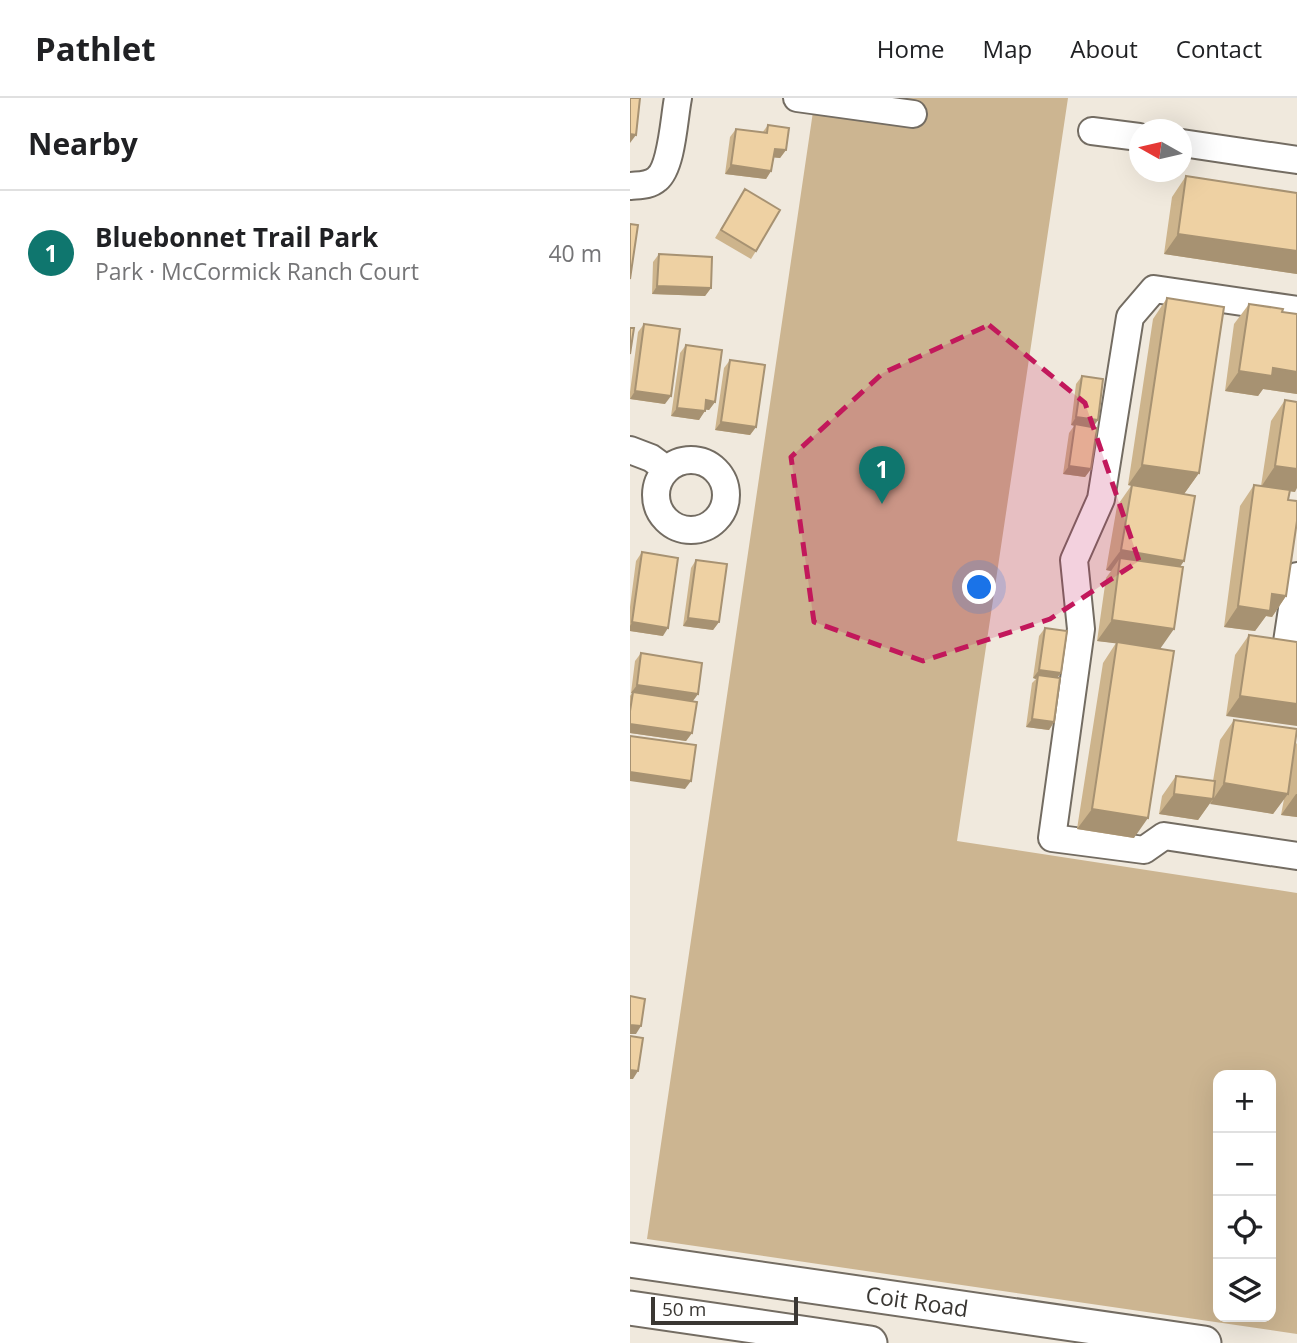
<!DOCTYPE html>
<meta charset="utf-8">
<style>
body{margin:0;font-family:"Open Sans",sans-serif;background:#f6f6f6;color:#202124}
.controls{position:absolute;right:21px;bottom:21px;display:grid;overflow:hidden;border-radius:14px;box-shadow:0 7px 28px #0002}
.controls button{width:63px;height:63px;display:grid;place-items:center;padding:0;border:0;border-bottom:2px solid #e0e0e0;background:#fff;color:#202124;font:35px sans-serif}
.compass{position:absolute;left:499px;top:21px;width:63px;height:63px;border-radius:50%;background:#fff;box-shadow:0 7px 28px #0002;rotate:278deg}
.scale{position:absolute;left:21px;bottom:18px;width:147px;box-sizing:border-box;padding-left:7px;border:4px solid #3a3733;border-top:0;font-size:19px;line-height:24px;white-space:nowrap;color:#3a3733;-webkit-text-stroke:5px #fff;paint-order:stroke}
.you{position:absolute;left:350px;top:490px;width:24px;height:24px;margin:-18px;border:5px solid #fff;border-radius:50%;background:#1a73e8;box-shadow:0 0 0 10px #1a73e833}
.badge{display:grid;place-items:center;width:46px;height:46px;border-radius:50%;background:#0f766e;color:#fff;font-size:23px;font-weight:700}
.pin{position:absolute;translate:-50% -58px;filter:drop-shadow(0 2px 4px #0008)}
.pin::after{content:'';position:absolute;top:37px;width:24px;height:21px;background:inherit;clip-path:polygon(0 0,100% 0,50% 100%)}
.list{margin:0;padding:0;list-style:none}
h2{display:flex;justify-content:space-between;align-items:center;height:91px;margin:0;padding:0 28px;font-size:30px}
h2 small{font-size:23px;font-weight:400;color:#757577}
.list li{display:grid;grid-template-columns:46px 1fr auto;gap:21px;align-items:center;box-sizing:border-box;height:126px;padding:0 28px;border-top:2px solid #e0e0e0}
.list b{display:block;font-size:26px;white-space:nowrap}
.list p{margin:0;font-size:23px;white-space:nowrap;color:#757577}
.list em{font-size:23px;font-style:normal;color:#757577}
.icon{flex:none;width:38px;height:38px;fill:none;stroke:currentColor;stroke-width:2;stroke-linecap:round;stroke-linejoin:round}
.map{position:relative;flex:none;width:667px;height:1245px;overflow:hidden}
header{display:flex;align-items:center;gap:42px;box-sizing:border-box;height:98px;padding:0 35px;background:#fff;border-bottom:2px solid #e0e0e0}
header strong{font-size:33px}
nav{display:flex;gap:38px;margin-inline-start:auto;font-size:24px}
main{display:flex}
aside{flex:1;background:#fff}
.map>svg:first-child{display:block}
</style>
<header>
<strong>Pathlet</strong>
<nav><a>Home</a><a>Map</a><a>About</a><a>Contact</a></nav>
</header>
<main>
<aside>
<h2>Nearby<small></small></h2>
<ul class="list">
<li><span class="badge">1</span><div><b>Bluebonnet Trail Park</b><p>Park · McCormick Ranch Court</p></div><em>40 m</em></li>
</ul>
</aside>
<div class="map">
<svg width="667" height="1245" viewBox="0 0 667 1245">
<rect width="100%" height="100%" fill="#f0e9dd"/>
<!-- green -->
<path fill="#ccb591" fill-rule="evenodd" d="M185,0h253l-111,743 340,52v441l-650,-95zM588,977h53v242h-53z"/>
<g fill="none" stroke-linecap="round" stroke-linejoin="round">
<!-- minor casing -->
<g stroke="#736c62" stroke-width="30">
<path id="minor" d="M167,0l116,16
M462,33l47,6
M552,45l115,17
M0,88c10,-1 19,0 27,-7 15,-12 17,-61 21,-81
M667,212l-143,-21 -24,28 -29,182 -27,61 7,69 -29,209 92,12 20,-14 133,20
M0,352l21,8 15,11
M26 397a35 35 0 1 1 70 0a35 35 0 1 1-70 0Z
M667,478l-10,66 10,2"/>
</g>
<!-- major casing -->
<g stroke="#736c62" stroke-width="37">
<path id="major" d="M0,1162l574,83
M0,1210l240,35"/>
</g>
<!-- minor -->
<use href="#minor" stroke="#fff" stroke-width="26"/>
<!-- major -->
<use href="#major" stroke="#fff" stroke-width="33"/>
</g>
<!-- wall -->
<path fill="#cdb48c" d="M138,27l18,25 -6,8 -7,-1 -2,14 -5,8 -41,-5 5,-37 6,-8 26,4z
M556,78l111,17v81l-133,-20 8,-57z
M115,91l11,62 -5,8 -36,-21z
M29,156l52,34 -6,8 -53,-2 1,-32z
M537,200l32,175 -15,21v67l-4,5 -20,83 -26,189 -57,-9 26,-166 13,-20 -19,-2 9,-63 5,-7 -5,-1 11,-64 14,-20 -3,-1 25,-166z
M619,206l33,8 15,2v80l-34,-5 -5,7 -33,-5 9,-67z
M14,226l21,80 -35,-5v-7l8,-60z
M56,247l29,57 -6,8 -4,-1 -6,11 -28,-4 9,-63z
M100,262l26,67 -6,8 -35,-5 9,-62z
M452,278l16,44 -5,7 -2,42 -6,8 -22,-3 6,-41 5,-7 -3,-1 5,-41z
M655,302l10,92 -5,-1 -2,9 -2,96 -14,21 -6,-1 -11,15 -31,-4 16,-121 14,-21 7,1 10,-65z
M12,454l21,84 -33,-5v-24l6,-46z
M66,462l23,62 -6,8 -30,-4 8,-58z
M415,530l13,50 -4,44 -5,8 -23,-3 6,-44 4,-4 -3,-1 6,-42z
M619,537l48,7 -71,74 9,-61z
M11,555l57,41 -5,7 -1,32 -6,8 -56,-8v-37l2,-3h-1l4,-32z
M604,622l61,25 2,-2v74l-16,-2 3,-16 -11,15 -63,-11 -12,17 -39,-6 3,-18 14,-20 37,5 7,-41z"/>
<!-- shaded-wall -->
<path fill="#a79272" d="M0,36l6,1 -6,8z
M145,51l11,1 -6,8 -11,-1z
M101,67l40,6 -5,8 -41,-5z
M548,136l119,17v23l-133,-20z
M27,188l54,2 -6,8 -53,-2z
M643,270l24,4v22l-34,-5 -5,7 -33,-5 14,-20z
M5,293l36,5 -6,8 -35,-5z
M76,302l9,2 -6,8 -8,-1z
M47,310l28,3 -6,9 -28,-4z
M446,319l22,3 -6,8 -21,-3z
M91,324l35,5 -6,8 -35,-5z
M512,367l57,8 -15,21 -56,-9z
M439,368l22,3 -6,8 -22,-3z
M645,368l22,3v19l-2,4 -34,-5z
M491,452l63,11 -14,20 -50,-23 -9,13 -5,-1z
M642,496l14,2 -14,21 -6,-1 -11,15 -31,-4 14,-21z
M58,520l31,4 -6,8 -30,-4z
M482,522l62,9 -14,20 -63,-8z
M2,524l36,6 -5,8 -33,-5v-5z
M409,572l22,3 -6,8 -17,-6 -2,4 -3,-1z
M7,587l61,9 -6,8 -61,-9z
M610,598l57,8v22l-71,-10z
M402,621l22,3 -5,8 -23,-3z
M0,626l62,9 -6,8 -56,-8z
M0,674l61,9 -6,8 -55,-8z
M594,685l64,11 -15,20 -63,-10z
M544,696l39,5 -15,21 -39,-6z
M666,696h1v23l-16,-2z
M462,711l56,9 -14,20 -57,-9z
M0,927l11,1 -5,8h-6z
M0,972l8,1 -5,8h-3z"/>
<!-- building -->
<path fill="#eed1a3" stroke="#a79272" stroke-width="2" d="M0,0h10l-4,37 -6,-1z
M138,27l21,3 -3,22 -11,-1 -4,22 -40,-6 5,-36 31,4z
M556,78l111,17v58l-119,-17z
M115,91l35,21 -24,41 -35,-21z
M0,126l8,1 -8,54z
M29,156l53,3 -1,31 -54,-2z
M537,200l57,9 -25,166 -57,-8z
M619,206l34,5 -1,3 15,2v58l-24,-4 -1,8 -33,-5z
M14,226l36,5 -9,67 -36,-5z
M0,230h4l-4,26z
M56,247l36,5 -7,52 -9,-2 -1,11 -28,-3z
M100,262l35,5 -9,62 -35,-5z
M452,278l21,3 -5,41 -22,-3z
M655,302l12,2v67l-22,-3z
M445,326l22,4 -6,41 -22,-3z
M502,387l63,11 -11,65 -63,-11z
M624,387l36,5 -2,10 9,1v20l-11,75 -14,-2 -2,17 -32,-5z
M12,454l36,6 -10,70 -36,-6z
M490,460l63,9 -9,62 -62,-9z
M66,462l31,4 -8,58 -31,-4z
M415,530l22,3 -6,42 -22,-3z
M619,537l48,7v62l-57,-8z
M487,544l57,9 -26,167 -56,-9z
M11,555l61,10 -4,31 -61,-9z
M408,577l22,3 -6,44 -22,-3z
M3,594l64,10 -5,31 -62,-9v-13z
M604,622l63,9 -9,65 -64,-11z
M0,638l66,9 -5,36 -61,-9z
M546,678l39,5 -2,18 -39,-5z
M0,898l15,3 -4,27 -11,-1z
M0,938l13,2 -5,33 -8,-1z"/>
<!-- marked area -->
<path fill="#c2185b" fill-opacity="0.2" stroke="#c2185b" stroke-width="5" stroke-dasharray="14 9" stroke-linejoin="round" d="M359,227l96,78 54,158 -89,58 -127,42 -109,-39 -23,-165 92,-84z"/>
<g text-anchor="middle" stroke-width="5" stroke-linejoin="round" paint-order="stroke">
<!-- street labels -->
<g font-size="23" fill="#3a3733" stroke="#fff">
<text transform="translate(287 1204) rotate(8)" y="8">Coit Road</text>
</g>
</g>
</svg>
<div class="controls">
<button>+</button>
<button>−</button>
<button><svg class="icon" aria-label="locate" viewBox="0 0 24 24"><circle cx="12" cy="12" r="6"/><path d="M12 2v4M12 18v4M2 12h4M18 12h4"/></svg></button>
<button><svg class="icon" aria-label="layers" viewBox="0 0 24 24"><path d="M12 4l9 5-9 5-9-5zM3 14l9 5 9-5"/></svg></button>
</div>
<svg class="compass" viewBox="-18 -18 36 36"><path d="M0-13l5 13h-10z" fill="#e53935"/><path d="M0 13l5-13h-10z" fill="#757577"/></svg>
<div class="scale">50 m</div>
<div class="you"></div>
<div class="pin badge" style="left:252px;top:406px">1</div>
</div>
</main>
